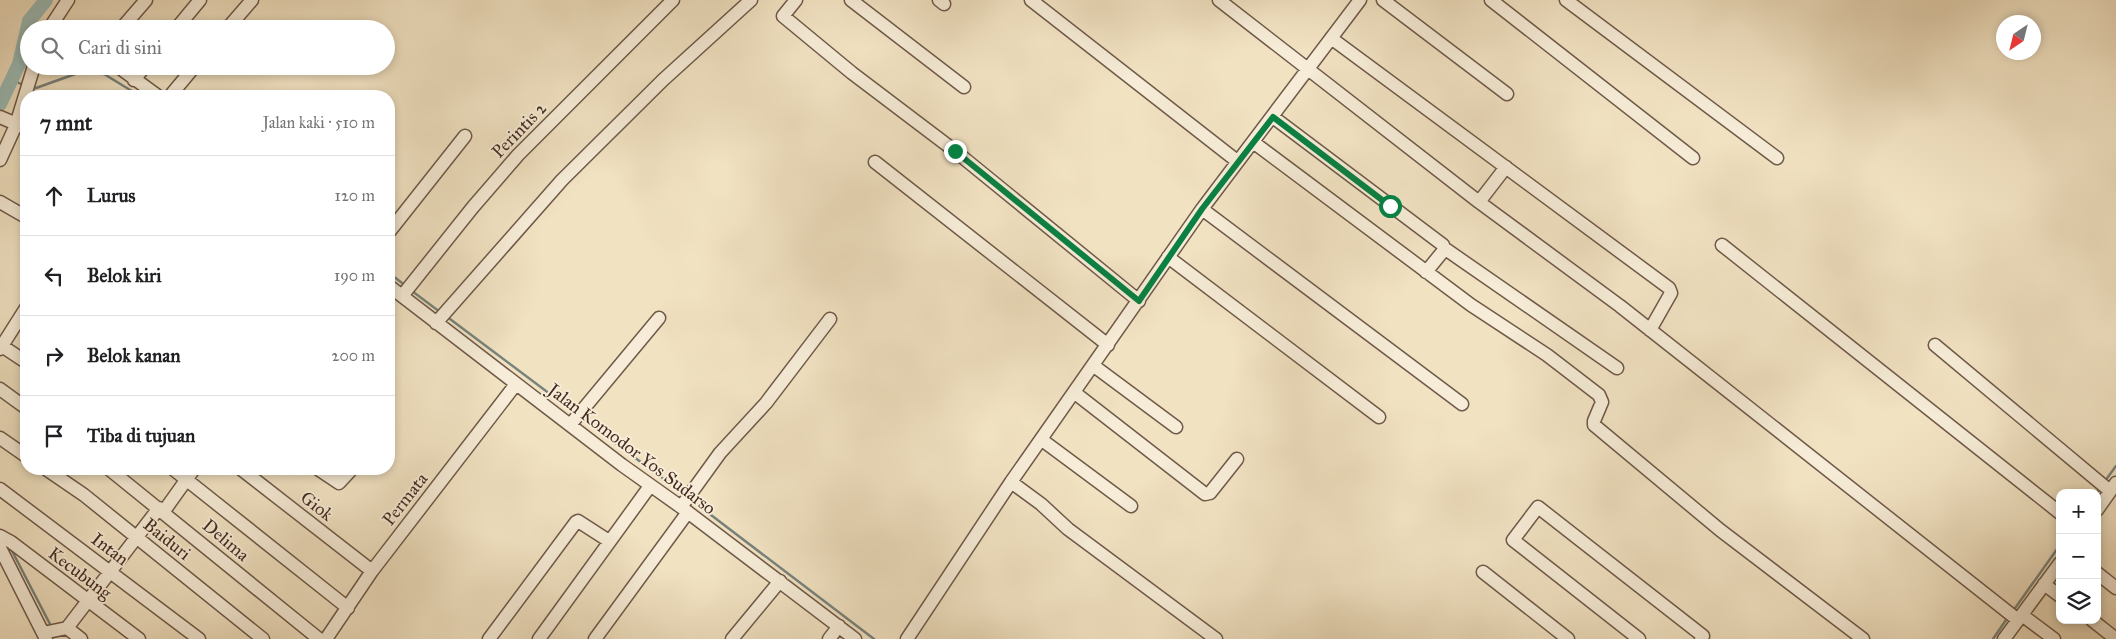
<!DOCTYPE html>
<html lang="id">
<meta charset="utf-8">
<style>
body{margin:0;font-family:"IM FELL Great Primer",serif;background:#f6f6f6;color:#202124}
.controls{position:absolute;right:15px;bottom:15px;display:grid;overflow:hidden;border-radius:10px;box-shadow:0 2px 8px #0003}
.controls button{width:45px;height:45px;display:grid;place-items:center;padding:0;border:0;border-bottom:1px solid #e0e0e0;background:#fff;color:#202124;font:25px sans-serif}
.compass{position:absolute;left:1996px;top:15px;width:45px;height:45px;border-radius:50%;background:#fff;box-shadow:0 2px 8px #0003;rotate:215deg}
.stop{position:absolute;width:15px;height:15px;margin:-11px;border:4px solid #0b8043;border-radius:50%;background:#fff}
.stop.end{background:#0b8043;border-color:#fff;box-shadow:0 1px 5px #0008}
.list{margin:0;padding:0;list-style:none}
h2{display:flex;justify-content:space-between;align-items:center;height:65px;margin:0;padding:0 20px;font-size:21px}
h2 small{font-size:16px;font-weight:400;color:#757577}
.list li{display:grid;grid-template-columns:32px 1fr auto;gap:15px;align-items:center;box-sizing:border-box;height:80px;padding:0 20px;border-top:1px solid #e0e0e0}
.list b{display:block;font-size:19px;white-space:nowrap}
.list em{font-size:16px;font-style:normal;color:#757577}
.icon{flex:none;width:28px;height:28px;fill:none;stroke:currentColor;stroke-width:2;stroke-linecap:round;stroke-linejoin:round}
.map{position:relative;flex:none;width:2116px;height:639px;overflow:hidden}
.search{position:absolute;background:#fff;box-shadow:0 2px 8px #0003;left:20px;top:20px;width:375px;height:55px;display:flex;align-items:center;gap:12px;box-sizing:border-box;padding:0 18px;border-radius:28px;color:#757577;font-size:19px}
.panel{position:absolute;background:#fff;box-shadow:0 2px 8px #0003;left:20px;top:90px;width:375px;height:385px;border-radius:20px}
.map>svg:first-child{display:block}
</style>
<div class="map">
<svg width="2116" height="639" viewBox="0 0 2116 639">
<rect width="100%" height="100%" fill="#f1e2c2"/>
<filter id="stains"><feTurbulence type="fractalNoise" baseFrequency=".004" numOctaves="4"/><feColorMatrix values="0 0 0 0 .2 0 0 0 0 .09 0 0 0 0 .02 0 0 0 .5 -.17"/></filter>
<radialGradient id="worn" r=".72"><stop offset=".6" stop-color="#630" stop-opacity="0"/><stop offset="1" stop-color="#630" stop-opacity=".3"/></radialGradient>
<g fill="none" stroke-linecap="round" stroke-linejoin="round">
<!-- stream -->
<path stroke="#78837c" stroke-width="2.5" d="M11,79l12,6
M30,87l6,1 42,-15 26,1 36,22
M389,273l17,13
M412,291l28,21
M446,316l128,96
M580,417l104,77
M2105,481l11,-15
M2097,493l4,-6
M690,499l184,140
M10,547l41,79
M2013,611l47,-66
M1993,639l15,-22"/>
<!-- river -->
<path stroke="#9bbdb8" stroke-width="14" d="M0,104l19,-40 10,-43 17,-21"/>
<!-- minor casing -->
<g stroke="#6f5949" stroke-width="15">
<path id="minor" d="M796,0l-13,16 69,57 103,78 184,150
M851,0l113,87
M939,0l5,4
M1031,0l206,161
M1219,0l260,202 141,104 398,314
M1383,0l124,94
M1491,0l202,158
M1566,0l211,158
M49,29l19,-29
M121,29l25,-29
M176,29l24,-29
M227,29l25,-29
M1331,38l338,250 2,5 -21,37
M117,66l41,30
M134,80l11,-14
M170,96l25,-30
M0,117l26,11
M1273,117l170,128 1,5 -18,22
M1253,142l218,163 76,50 52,40 3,7 -8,19v4l126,105 143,109
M0,160l16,-35 18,-59
M875,162l233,183
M0,202l26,15
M1479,202l27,-35
M1202,209l260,195
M389,232l76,-96
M1722,245l338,268
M1444,248l173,120
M1168,257l211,160
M389,286l233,179 59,42 174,132
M402,296l71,-89 45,-52 155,-155
M436,323l126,-143 101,-100 88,-80
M1935,345l175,146
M2,346l24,16
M0,349l26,-41
M1094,366l82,61
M0,389l26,19
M1075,393l130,101 5,-1 27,-34
M570,425l89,-107
M0,438l26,18
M1042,440l89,66
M46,469l38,26 179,144
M109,469l210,170
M173,469l175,139
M241,469l131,102
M318,469l21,14 13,-14
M1011,482l30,22 27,25 148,110
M0,489l199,150
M681,507l39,-54 46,-50 64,-84
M2097,510l19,-27
M164,511l30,-42
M0,536l11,6 128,97
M0,548l46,91
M1483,572l85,67
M2097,573l19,15
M2044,584l16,12
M2022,615l32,24
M2092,620l24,19
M67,628l14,11
M43,633l24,-5 92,-120
M326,639l46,-68 144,-187
M489,639l87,-117 2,-1 31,20
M539,639l111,-153
M595,639l93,-127
M732,639l48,-58
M829,639l10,-13
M907,639l104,-157 191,-273 158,-209
M1639,639l-126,-99 25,-33 165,129 -2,3
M2004,639l56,-76"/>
</g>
<!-- minor -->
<use href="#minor" stroke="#f6ecd7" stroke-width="12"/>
</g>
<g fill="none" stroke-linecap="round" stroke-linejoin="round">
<!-- route -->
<path stroke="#0b8043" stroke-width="6" d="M955,151l184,150 63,-92 71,-92 117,89"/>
</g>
<g text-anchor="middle" stroke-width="4" stroke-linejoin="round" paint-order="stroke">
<!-- street labels -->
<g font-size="18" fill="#442b21" stroke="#f6ecd7">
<text transform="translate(519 130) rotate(-46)" y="6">Perintis 2</text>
<text transform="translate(632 449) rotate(37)" y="6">Jalan Komodor Yos Sudarso</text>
<text transform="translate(405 499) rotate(-52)" y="6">Permata</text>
<text transform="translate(317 506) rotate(38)" y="6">Giok</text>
<text transform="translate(167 539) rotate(39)" y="6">Baiduri</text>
<text transform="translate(226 540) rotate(40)" y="6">Delima</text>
<text transform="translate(110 549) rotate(37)" y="6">Intan</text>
<text transform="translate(80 573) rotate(37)" y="6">Kecubung</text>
</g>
</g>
<rect width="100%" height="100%" filter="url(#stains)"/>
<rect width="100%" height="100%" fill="url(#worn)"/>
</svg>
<div class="controls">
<button>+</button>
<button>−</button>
<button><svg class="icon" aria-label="layers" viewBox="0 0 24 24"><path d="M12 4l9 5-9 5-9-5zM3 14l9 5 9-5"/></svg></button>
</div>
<svg class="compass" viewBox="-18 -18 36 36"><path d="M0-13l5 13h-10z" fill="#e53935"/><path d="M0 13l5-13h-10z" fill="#757577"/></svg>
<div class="stop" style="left:1390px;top:206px"></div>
<div class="stop end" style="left:955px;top:151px"></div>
<div class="search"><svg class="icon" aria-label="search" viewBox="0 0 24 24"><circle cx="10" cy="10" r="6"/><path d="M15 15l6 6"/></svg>Cari di sini</div>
<section class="panel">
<h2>7 mnt<small>Jalan kaki · 510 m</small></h2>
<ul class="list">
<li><svg class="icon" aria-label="ahead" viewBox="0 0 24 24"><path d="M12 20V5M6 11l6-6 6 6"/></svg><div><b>Lurus</b></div><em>120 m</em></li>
<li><svg class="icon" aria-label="left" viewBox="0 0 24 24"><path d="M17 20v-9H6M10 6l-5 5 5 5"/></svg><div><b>Belok kiri</b></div><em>190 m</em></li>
<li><svg class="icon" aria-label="right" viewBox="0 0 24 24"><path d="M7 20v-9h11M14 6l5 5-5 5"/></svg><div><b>Belok kanan</b></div><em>200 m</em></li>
<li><svg class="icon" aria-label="arrive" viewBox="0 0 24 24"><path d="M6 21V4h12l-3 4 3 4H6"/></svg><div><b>Tiba di tujuan</b></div></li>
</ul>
</section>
</div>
